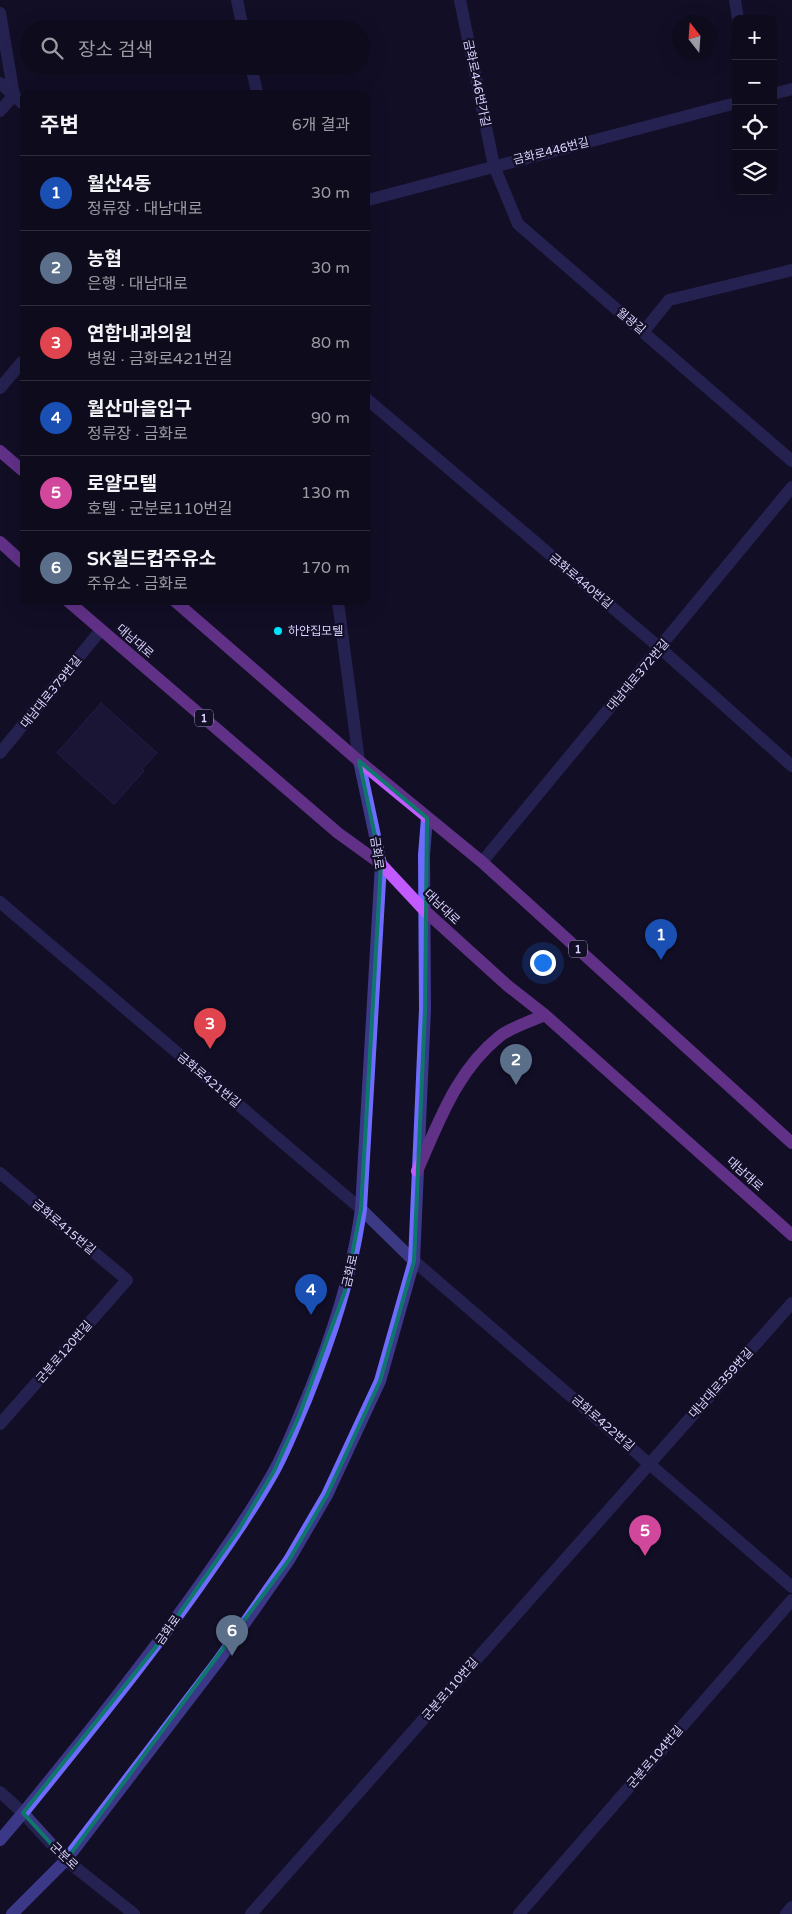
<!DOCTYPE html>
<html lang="ko">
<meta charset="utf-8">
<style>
body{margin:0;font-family:"Varela Round","Noto Sans KR",sans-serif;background:#1c1929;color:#f1f3f6}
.controls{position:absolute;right:15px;top:15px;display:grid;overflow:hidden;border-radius:8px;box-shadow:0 5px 20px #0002}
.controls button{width:45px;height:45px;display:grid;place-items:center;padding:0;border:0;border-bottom:1px solid #2e2b3b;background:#0e0b1c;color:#f1f3f6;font:25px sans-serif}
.compass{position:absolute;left:672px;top:15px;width:45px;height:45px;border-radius:50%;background:#0e0b1c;box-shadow:0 5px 20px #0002;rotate:343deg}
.you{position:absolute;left:542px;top:962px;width:18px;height:18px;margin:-12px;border:4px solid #fff;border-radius:50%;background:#1a73e8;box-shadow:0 0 0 8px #1a73e833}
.badge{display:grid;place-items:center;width:32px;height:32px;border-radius:50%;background:#b45309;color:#fff;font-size:16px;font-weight:700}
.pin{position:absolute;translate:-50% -41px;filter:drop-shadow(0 1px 2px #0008)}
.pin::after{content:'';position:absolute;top:26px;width:18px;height:15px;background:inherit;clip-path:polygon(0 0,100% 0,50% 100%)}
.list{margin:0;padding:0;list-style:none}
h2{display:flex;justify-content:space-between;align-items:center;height:65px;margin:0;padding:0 20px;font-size:21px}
h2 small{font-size:16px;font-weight:400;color:#9b9ba3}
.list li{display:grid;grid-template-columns:32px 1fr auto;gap:15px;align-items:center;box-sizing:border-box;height:75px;padding:0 20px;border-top:1px solid #2e2b3b}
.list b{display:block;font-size:19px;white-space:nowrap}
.list p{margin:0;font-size:16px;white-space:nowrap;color:#9b9ba3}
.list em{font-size:16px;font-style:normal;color:#9b9ba3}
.icon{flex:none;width:28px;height:28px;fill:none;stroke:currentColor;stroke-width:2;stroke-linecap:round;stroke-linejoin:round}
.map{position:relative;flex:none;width:792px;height:1914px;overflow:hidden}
.search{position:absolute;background:#0e0b1c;box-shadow:0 5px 20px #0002;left:20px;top:20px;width:350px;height:55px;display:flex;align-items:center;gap:12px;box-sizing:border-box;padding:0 18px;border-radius:28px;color:#9b9ba3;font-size:19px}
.panel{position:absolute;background:#0e0b1c;box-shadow:0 5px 20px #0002;left:20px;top:90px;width:350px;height:515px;border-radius:8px}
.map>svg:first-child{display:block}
</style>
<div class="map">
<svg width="792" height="1914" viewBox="0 0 792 1914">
<rect width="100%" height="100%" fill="#130f26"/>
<!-- building -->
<path fill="#241b47" stroke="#3b2d73" d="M101,703l56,50 -15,16 2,2 -30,33 -57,-51z"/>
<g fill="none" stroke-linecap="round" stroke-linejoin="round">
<!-- service -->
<path stroke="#3d3a85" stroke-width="12" d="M644,331l25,-31 123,-30
M0,388l22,-26"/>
<!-- minor -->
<path stroke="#3d3a85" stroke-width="12" d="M237,0l6,29
M460,0l34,166 24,58 274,237
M735,0l3,19
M0,13l14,82 -14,16
M251,66l6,26
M0,83l22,20
M773,94l19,-5
M368,200l368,-97
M368,400l292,248 132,118
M338,602l21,159
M0,753l101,-123
M482,862l310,-375
M0,902l361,307 53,52 378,326
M0,1173l127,107 -127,144
M251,1914l541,-611
M519,1914l273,-314
M786,1914l6,-7"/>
<!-- tertiary -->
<path stroke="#3d3a85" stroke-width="12" d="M0,1792l23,21 43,47 68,54"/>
<!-- secondary -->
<path stroke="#6f6bff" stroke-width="12" d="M0,1840l23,-27c60,-74 120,-148 176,-227 26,-37 52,-74 74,-113 13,-23 22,-48 33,-73 25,-62 46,-124 55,-191l20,-345 -22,-103
M12,1914l54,-54 153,-200 70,-100 38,-65 53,-114 34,-120 11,-252 -1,-154 3,-37"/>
<!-- primary -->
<path stroke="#c25bff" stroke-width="12" d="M0,451l22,19
M0,542l22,20
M69,602l269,231 43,31 43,46 84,76 37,29 247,220
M176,602l183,159 123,101 310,281
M417,1171c22,-49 39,-100 83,-135 12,-9 31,-15 45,-21"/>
</g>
<!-- marked area -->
<path d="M0 0H792V1914H0ZM359,761l68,57 -2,191 -11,252 -34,120 -53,114 -38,65 -223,300 -43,-47 132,-165 84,-119 35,-58 25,-55 46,-125 16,-82 20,-345z" fill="#130f26" fill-opacity=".55" fill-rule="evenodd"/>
<path fill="none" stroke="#0f766e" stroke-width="4" stroke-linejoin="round" d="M359,761l68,57 -2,191 -11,252 -34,120 -53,114 -38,65 -223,300 -43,-47 132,-165 84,-119 35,-58 25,-55 46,-125 16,-82 20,-345z"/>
<!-- markers -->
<circle fill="#00e5ff" stroke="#130f26" stroke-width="2" cx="278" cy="631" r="5"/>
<g text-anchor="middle" stroke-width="4.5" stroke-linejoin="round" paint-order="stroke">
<!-- shield labels -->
<g fill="#130f26" stroke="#9e99be" stroke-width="1">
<rect x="195" y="709.5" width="18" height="17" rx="4"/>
<rect x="569" y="940.5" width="18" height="17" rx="4"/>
</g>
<g font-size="11" font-weight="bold" fill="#d9d4ff">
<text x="204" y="722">1</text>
<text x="578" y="953">1</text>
</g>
<!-- street labels -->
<g font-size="12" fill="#d9d4ff" stroke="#130f26">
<text transform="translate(477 83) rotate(78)" y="4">금화로446번가길</text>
<text transform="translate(551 151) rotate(-14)" y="4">금화로446번길</text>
<text transform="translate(631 321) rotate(40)" y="4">월광길</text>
<text transform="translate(581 581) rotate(40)" y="4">금화로440번길</text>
<text transform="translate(135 641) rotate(41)" y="4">대남대로</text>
<text transform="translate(638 675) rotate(-50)" y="4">대남대로372번길</text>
<text transform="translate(51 692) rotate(-51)" y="4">대남대로379번길</text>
<text transform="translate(377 853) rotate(82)" y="4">금화로</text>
<text transform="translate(442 907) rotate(44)" y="4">대남대로</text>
<text transform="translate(209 1080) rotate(40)" y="4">금화로421번길</text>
<text transform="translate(745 1174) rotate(42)" y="4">대남대로</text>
<text transform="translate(64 1227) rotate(40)" y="4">금화로415번길</text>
<text transform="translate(350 1271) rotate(-77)" y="4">금화로</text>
<text transform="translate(64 1352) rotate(-49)" y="4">군분로120번길</text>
<text transform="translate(721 1383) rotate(-48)" y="4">대남대로359번길</text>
<text transform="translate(603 1423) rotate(41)" y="4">금화로422번길</text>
<text transform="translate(168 1630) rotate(-55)" y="4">금화로</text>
<text transform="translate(450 1689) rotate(-49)" y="4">군분로110번길</text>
<text transform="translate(655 1757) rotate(-49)" y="4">군분로104번길</text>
<text transform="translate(64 1856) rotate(44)" y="4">군분로</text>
</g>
<!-- poi labels -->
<g font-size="12" fill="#d9d4ff" stroke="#130f26" text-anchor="start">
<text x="288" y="635">하얀집모텔</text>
</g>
</g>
</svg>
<div class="controls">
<button>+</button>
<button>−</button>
<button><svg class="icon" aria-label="locate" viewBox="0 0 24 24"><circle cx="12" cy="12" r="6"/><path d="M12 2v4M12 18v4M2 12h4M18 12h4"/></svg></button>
<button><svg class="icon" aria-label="layers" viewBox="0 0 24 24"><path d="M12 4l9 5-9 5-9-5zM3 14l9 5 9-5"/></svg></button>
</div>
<svg class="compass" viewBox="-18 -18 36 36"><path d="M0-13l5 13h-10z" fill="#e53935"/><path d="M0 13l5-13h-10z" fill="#9b9ba3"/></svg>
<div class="you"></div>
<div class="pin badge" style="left:661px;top:960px;background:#1a4fb4">1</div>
<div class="pin badge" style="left:516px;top:1085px;background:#5c6f8a">2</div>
<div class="pin badge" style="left:210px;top:1049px;background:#e0444e">3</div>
<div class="pin badge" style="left:311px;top:1315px;background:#1a4fb4">4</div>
<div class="pin badge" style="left:645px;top:1556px;background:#d1479c">5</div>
<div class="pin badge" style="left:232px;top:1656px;background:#5c6f8a">6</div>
<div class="search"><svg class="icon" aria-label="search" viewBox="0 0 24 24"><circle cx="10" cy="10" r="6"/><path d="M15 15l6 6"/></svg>장소 검색</div>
<section class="panel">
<h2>주변<small>6개 결과</small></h2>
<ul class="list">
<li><span class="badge" style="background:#1a4fb4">1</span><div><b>월산4동</b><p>정류장 · 대남대로</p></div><em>30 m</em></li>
<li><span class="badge" style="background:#5c6f8a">2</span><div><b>농협</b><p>은행 · 대남대로</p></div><em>30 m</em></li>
<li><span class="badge" style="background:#e0444e">3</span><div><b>연합내과의원</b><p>병원 · 금화로421번길</p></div><em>80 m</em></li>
<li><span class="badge" style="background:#1a4fb4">4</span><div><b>월산마을입구</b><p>정류장 · 금화로</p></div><em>90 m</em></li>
<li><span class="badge" style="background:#d1479c">5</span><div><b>로얄모텔</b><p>호텔 · 군분로110번길</p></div><em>130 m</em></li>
<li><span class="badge" style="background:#5c6f8a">6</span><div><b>SK월드컵주유소</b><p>주유소 · 금화로</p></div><em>170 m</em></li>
</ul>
</section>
</div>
